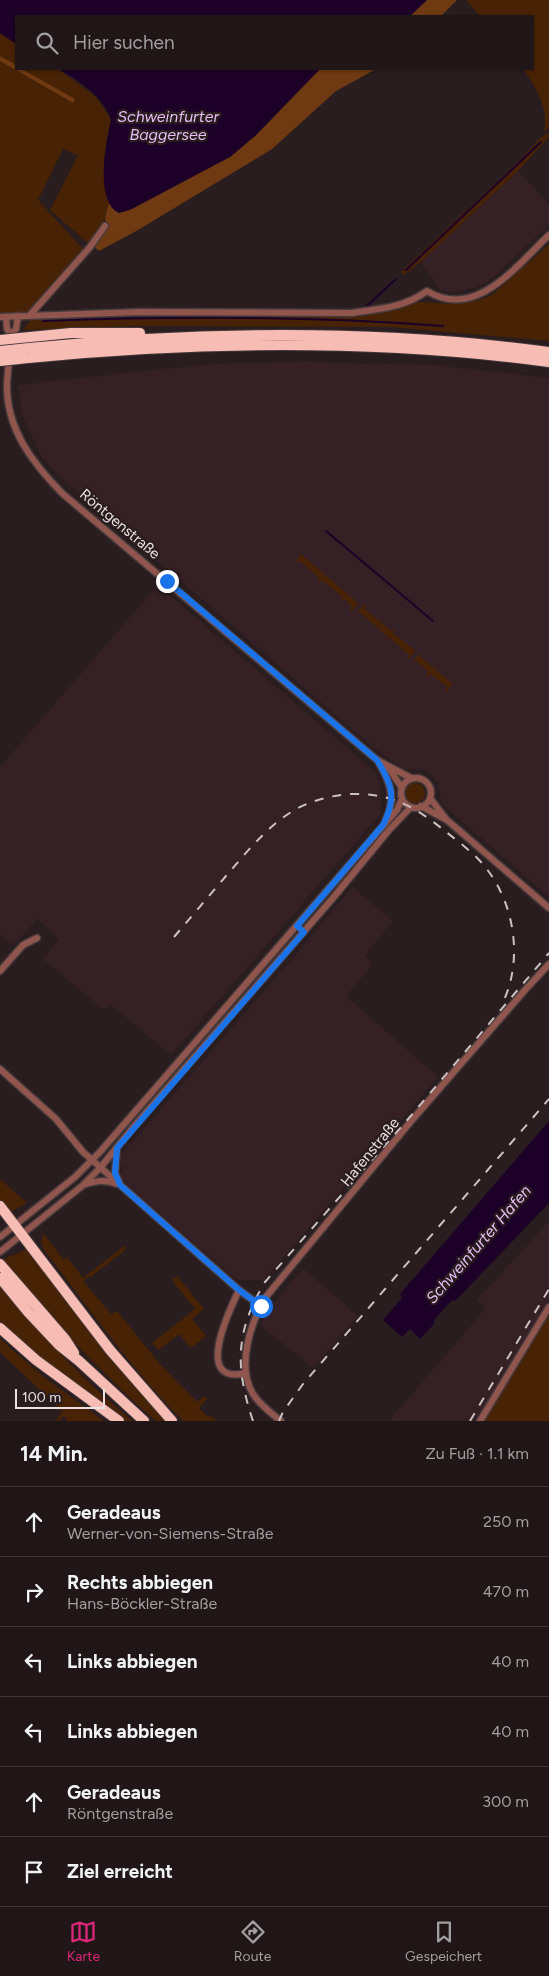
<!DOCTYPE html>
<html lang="de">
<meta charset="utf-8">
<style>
body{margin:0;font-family:Figtree,sans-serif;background:#281f20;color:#f1f3f6}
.scale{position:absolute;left:15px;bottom:12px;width:90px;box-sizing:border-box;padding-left:5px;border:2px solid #ebe1e3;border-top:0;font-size:14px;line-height:18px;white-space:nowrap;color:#ebe1e3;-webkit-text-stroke:4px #2a1d1f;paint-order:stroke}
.stop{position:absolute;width:15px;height:15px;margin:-11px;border:4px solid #1a73e8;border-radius:50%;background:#fff}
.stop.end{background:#1a73e8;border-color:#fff;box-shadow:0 1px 5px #0008}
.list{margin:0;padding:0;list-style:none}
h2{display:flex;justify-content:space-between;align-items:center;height:65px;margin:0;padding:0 20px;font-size:21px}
h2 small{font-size:16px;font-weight:400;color:#a29fa1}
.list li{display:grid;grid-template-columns:32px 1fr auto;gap:15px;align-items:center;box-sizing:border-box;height:70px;padding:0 20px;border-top:1px solid #3d3536}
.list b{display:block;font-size:19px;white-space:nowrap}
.list p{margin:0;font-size:16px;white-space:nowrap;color:#a29fa1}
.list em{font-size:16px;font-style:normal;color:#a29fa1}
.icon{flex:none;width:28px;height:28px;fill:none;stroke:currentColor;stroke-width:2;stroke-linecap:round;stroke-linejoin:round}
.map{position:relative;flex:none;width:549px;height:1421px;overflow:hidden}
.search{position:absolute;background:#201617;box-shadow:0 1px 4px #0004;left:15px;right:15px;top:15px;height:55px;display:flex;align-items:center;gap:12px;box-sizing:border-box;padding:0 18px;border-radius:0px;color:#a29fa1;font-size:19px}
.sheet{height:485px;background:#201617}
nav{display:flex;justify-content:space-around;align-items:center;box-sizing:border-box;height:70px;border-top:1px solid #3d3536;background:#201617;font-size:14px;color:#a29fa1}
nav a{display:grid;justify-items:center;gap:2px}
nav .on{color:#db2777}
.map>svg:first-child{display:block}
</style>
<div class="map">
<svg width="549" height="1421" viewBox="0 0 549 1421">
<rect width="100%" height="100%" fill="#2a1d1f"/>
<!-- built -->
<path fill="#352025" d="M518,171l31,33v21l-54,51 -9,7 -12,5 -20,4 -14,-2 -19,-28z
M307,362l127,3 115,13v519l-107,-93 -4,-21 -6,-7 -9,-6 -20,-1 -29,-21 -311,-269 -20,-20 -14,-28 -7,-17 -4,-29 144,-16 68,-6z
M158,585l216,186 5,9 3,32 -211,243 -61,-51 -6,6 -61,-51 16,-20 -22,-20 -21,24 -2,-1 -2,3 -12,-10v-168z
M352,887l41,34 -29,35 9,8 -27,32 92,81 -174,203h-27l-115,-100 -1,-25 171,-196z
M549,1221v78l-74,122h-86l97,-113 -9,-8z
M303,1268l55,48 -45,52 -53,-43 10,-17z"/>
<!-- green -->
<path fill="#482204" d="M466,0h83v128l-5,4c5,-23 -8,-45 -21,-63h10v-53h-53z
M0,33l16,11v21l-16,-9z
M0,61l73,42 1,-4 -52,-30h36l38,28 13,19 2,4 -7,40 1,22 4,21 -7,25 -13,16 -39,-34 28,-55 -15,-6 -25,51 45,49v5l-53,58 -30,1z
M549,133v4l-31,34 -97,91 -17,13 -3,-3 121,-114 19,-21z
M549,244v97l-158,-14 -257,-1 -111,4 7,-10 341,-4 -6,-1 54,-13 37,2 23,-4 13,-5z
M301,554l57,49 -6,8 -2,-1 2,-4 -8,-7 -4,3 2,-5 -20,-17 -5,3 2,-5 -18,-16 -2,-1 -4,2z
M364,604h2l-2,4 27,23 4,-2 -2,4 21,17 3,-2 -8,11h-2l2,-4 -20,-18 -4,3 2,-4 -26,-23 -2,-1 -4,3z
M422,652l-2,4 13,12 4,-3 -2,4 16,14 4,-3 -8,12 -2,-1 2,-4 -16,-13 -3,3 -2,-2 2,-4 -12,-10 -4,2z
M405 793a10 10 0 1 1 20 0a10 10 0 1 1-20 0Z
M0,1179l27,24 -19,10 -8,-10z
M43,1233l21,27 3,-3 16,21 41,-32 2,3 -35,28 -1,-1 -7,5 28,33 6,-3 42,52 38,39 7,-6 3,3 -8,9 9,9 2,-2 7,6h-34c-52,-52 -94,-113 -139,-171l-3,-7z
M27,1248l139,173h-10c-56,-48 -106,-103 -152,-161 7,-6 15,-5 23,-12z
M177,1276l27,33 -12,10 14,17 -15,12 -12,-14 -20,16 -7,-7 43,-34 -23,-29z
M0,1285c41,49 83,96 133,136h-9l-81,-59 -43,-39z
M549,1314v107h-65z
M0,1339l45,39 59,43h-37l-3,-6 -4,6h-4l6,-10 -62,-59z"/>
<!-- forest -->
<path fill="#6f3a12" d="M427,0h30l-16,16h-31z
M0,56l16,9v4h6l53,30 -2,4 -73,-42z
M320,69h56l-40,22 -64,58 -134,81 -39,21 -7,-6 15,-17 -2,-10 4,-15 5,7 116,-53 26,-22z"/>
<!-- water -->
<path fill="#1d0028" d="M0,0h427l-17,16h-394v28l-16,-11z
M58,69h262l-64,66 -26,22 -100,53 -11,3c-25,-12 -13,-72 -8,-93 -6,-22 -34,-41 -53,-51z
M549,1121v82l-94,98 -3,-1 -18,20v4l-14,15 -10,-10 -8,8 -19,-17 19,-22 -2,-4z"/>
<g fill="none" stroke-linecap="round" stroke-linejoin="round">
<!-- stream -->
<path stroke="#1d0028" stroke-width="2" d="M406,270l135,-128
M367,306l29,-27
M43,321c133,-5 267,-5 400,5
M326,531l107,90"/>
<!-- minor casing -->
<g stroke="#45383a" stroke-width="9">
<path id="minor" d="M30,315l60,-68 15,-21
M18,316l-2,13 -5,5c-1,17 -3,34 -4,50 -1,45 26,80 56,110l314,266 34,18
M0,317l140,-5 211,1c26,-4 53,-5 76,-22 49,30 90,-26 122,-56
M6,317l1,12 4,5
M378,761c11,19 19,37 8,58
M388,767l14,21
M401 793a15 15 0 1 1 30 0a15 15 0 1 1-30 0Z
M430,798l16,21
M421,806l26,14 102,88
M0,971l23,-26 14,-7
M0,1069l56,50 27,33 156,138 22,16
M117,1148l-2,25 4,9
M83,1185c12,-4 22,-6 34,-1
M0,1237l75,-60 25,-25 297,-342 5,-11
M0,1252l82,-66 18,-18 35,-43 198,-227 56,-68 22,-23
M239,1290c-10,21 -46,96 7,83
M281,1421c-10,-8 -21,-16 -28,-27 -17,-28 -2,-71 12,-96l147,-178 113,-130 24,-26
M480,1421l69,-114"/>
</g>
<!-- highway casing -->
<g stroke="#45383a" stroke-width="12">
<path id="highway" d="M30,337l41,-4h69
M29,348c173,-17 347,-19 520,4
M28,358c174,-17 348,-19 521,4
M0,1206l110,144 62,71
M0,1264l65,75 9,14
M0,1278l28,34 31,33 20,16 65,60
M0,1328l36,32 83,61"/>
</g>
<!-- minor -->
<use href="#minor" stroke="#90564e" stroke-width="6"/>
<!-- highway -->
<use href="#highway" stroke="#f7bcb3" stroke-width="10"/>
<!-- rail -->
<path stroke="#cbc1c3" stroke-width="2" stroke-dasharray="9 9" stroke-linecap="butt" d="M174,937c17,-20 35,-41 52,-61 26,-30 53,-65 92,-76 19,-6 41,-8 60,-4 26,4 47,19 67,35 15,12 33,25 44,41 27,37 34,93 12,134
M253,1421c-18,-54 -18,-89 12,-139l144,-164 140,-165
M279,1421l4,-9 20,-28 246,-285
M470,1421l79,-132"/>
<!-- highway-bridge casing -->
<g stroke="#45383a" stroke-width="12" stroke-linecap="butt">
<path id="highway-bridge" d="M0,340l30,-3
M0,351l29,-3
M0,361l28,-3"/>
</g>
<!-- highway-bridge -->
<use href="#highway-bridge" stroke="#f7bcb3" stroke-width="10"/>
</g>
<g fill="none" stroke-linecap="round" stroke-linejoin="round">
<!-- route -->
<path stroke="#1a73e8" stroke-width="6" d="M167,581l210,179c15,24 20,38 6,65l-86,101 7,6 -187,216 -2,25 5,12 119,105 22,16"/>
</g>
<g text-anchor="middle" stroke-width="4.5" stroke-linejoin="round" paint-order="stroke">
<!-- street labels -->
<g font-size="15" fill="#ebe1e3" stroke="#2a1d1f">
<text transform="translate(120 524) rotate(40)" y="5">Röntgenstraße</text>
<text transform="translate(370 1152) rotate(-51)" y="5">Hafenstraße</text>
</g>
<!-- water labels -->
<g font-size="16" font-style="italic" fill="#e5bdf4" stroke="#2a1d1f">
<text x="168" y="122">Schweinfurter<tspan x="168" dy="18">Baggersee</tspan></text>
<text transform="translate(478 1244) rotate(-49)" y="6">Schweinfurter Hafen</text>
</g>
</g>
</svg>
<div class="scale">100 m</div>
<div class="stop" style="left:261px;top:1306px"></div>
<div class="stop end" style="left:167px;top:581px"></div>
<div class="search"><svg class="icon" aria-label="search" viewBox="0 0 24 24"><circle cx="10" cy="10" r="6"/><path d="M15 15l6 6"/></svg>Hier suchen</div>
</div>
<section class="sheet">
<h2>14 Min.<small>Zu Fuß · 1.1 km</small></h2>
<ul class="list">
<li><svg class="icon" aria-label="ahead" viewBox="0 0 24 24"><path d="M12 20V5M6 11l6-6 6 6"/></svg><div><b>Geradeaus</b><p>Werner-von-Siemens-Straße</p></div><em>250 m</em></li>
<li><svg class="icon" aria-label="right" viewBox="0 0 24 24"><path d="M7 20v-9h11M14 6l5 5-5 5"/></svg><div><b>Rechts abbiegen</b><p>Hans-Böckler-Straße</p></div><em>470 m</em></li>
<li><svg class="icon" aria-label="left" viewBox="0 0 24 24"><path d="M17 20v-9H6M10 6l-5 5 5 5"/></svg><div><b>Links abbiegen</b></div><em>40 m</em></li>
<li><svg class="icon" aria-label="left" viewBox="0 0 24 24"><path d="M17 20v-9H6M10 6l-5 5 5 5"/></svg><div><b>Links abbiegen</b></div><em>40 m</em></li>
<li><svg class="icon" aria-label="ahead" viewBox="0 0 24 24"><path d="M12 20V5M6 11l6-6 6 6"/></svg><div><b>Geradeaus</b><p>Röntgenstraße</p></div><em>300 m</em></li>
<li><svg class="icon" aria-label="arrive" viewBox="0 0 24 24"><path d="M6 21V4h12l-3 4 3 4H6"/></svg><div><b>Ziel erreicht</b></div></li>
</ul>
</section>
<nav>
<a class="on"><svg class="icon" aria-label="map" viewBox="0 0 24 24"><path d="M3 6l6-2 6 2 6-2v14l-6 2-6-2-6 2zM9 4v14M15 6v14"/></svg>Karte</a>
<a><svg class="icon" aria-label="directions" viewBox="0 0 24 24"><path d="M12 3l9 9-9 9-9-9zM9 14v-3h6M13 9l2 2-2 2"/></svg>Route</a>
<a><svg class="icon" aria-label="saved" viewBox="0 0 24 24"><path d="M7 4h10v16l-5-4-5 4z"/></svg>Gespeichert</a>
</nav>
